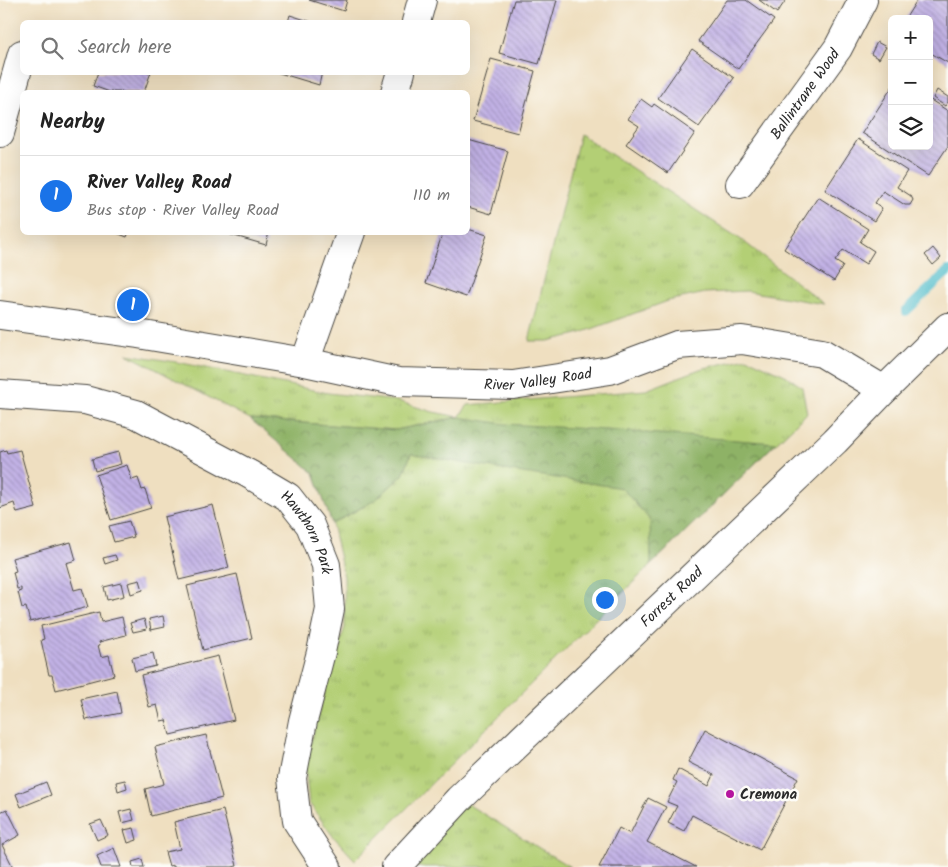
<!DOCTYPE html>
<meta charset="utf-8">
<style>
body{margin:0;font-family:Kalam,sans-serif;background:#f2f2f2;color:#222}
.controls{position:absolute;right:15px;top:15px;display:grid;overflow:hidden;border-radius:8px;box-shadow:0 5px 20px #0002}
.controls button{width:45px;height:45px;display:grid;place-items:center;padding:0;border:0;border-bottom:1px solid #e0e0e0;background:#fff;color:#222;font:25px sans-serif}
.you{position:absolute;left:604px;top:599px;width:18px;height:18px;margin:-12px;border:4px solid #fff;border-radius:50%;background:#1a73e8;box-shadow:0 0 0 8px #1a73e833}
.badge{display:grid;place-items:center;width:32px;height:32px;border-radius:50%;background:#1a73e8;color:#fff;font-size:16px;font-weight:700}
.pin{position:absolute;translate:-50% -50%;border:2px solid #fff;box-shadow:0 1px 5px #0006}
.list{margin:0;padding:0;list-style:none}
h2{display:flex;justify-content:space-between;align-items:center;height:65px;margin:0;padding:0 20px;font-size:21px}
h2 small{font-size:16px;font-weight:400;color:#767676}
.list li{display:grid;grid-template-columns:32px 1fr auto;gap:15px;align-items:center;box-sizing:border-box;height:80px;padding:0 20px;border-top:1px solid #e0e0e0}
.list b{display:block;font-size:19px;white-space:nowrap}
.list p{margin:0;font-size:16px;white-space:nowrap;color:#767676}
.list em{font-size:16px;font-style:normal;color:#767676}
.icon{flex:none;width:28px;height:28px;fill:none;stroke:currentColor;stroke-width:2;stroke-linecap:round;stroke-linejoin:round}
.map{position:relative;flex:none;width:948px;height:867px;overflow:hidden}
.search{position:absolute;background:#fff;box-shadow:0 5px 20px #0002;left:20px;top:20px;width:450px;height:55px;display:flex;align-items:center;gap:12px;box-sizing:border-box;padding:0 18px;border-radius:8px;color:#767676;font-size:19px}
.panel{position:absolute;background:#fff;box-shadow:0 5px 20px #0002;left:20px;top:90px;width:450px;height:145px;border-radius:8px}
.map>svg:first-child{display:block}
</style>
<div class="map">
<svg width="948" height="867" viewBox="0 0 948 867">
<defs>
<pattern id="grass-tufts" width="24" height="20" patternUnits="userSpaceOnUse" patternTransform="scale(1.25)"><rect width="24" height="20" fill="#b3cf75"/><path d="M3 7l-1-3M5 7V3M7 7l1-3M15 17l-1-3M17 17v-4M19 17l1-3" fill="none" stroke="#9ab265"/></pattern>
<pattern id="forest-crowns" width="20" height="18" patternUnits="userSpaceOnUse" patternTransform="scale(1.25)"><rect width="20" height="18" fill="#8eb266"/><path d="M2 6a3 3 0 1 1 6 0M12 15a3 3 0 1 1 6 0" fill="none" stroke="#749154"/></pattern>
<pattern id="building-back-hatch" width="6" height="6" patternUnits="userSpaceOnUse" patternTransform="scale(1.25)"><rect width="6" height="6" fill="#c2b2e6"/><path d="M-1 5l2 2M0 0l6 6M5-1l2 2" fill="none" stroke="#9e91bb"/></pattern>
</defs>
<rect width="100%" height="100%" fill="#fdfcf7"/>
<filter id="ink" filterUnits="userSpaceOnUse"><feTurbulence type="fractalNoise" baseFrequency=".02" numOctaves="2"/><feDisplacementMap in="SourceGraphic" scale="10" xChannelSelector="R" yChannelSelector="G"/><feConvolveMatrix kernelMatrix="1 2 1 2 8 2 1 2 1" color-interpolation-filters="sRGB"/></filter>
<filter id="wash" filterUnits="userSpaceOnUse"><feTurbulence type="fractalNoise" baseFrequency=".0096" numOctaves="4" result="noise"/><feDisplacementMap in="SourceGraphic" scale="20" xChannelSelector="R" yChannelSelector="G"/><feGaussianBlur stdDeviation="1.12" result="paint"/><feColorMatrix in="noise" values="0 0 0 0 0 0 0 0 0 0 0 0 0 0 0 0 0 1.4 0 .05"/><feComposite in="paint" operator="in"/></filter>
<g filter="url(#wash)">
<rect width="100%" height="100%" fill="#efdfc0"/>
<!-- grass -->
<path fill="url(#grass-tufts)" stroke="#6f7d50" d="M580,134l163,107 81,63 -77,-13 -42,2 -37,8 -90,33 -30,7h-19z
M127,354l55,9 146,30 69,8 36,11 26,5 9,-12 178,-15 54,-21 47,-11 38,17 17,12 5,26 -193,188 -259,259 -23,-25 -23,-32 -4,-40 23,-83 17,-53 -1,-50 -12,-53 43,-24 28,-25 8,-21 47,-37 -62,13 -146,-11z
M459,799l111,68h-170z"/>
<!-- forest -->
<path fill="url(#forest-crowns)" stroke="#5c6e48" d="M459,417l46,7 102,6 169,13 -125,122 -1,-45 -28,-32 -112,-17 -99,-17 -8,21 -28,25 -43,24 -18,-51 -64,-54 146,11z"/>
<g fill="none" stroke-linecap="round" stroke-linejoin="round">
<!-- stream -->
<path stroke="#4fbcca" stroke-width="10" d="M906,311l42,-40"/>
</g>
<g id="blocks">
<!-- building -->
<path fill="url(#building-back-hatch)" d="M309,0h38l-3,11z
M514,0h43l-18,64 -40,-11z
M727,0h19l28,20 -36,49 -40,-28z
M759,0h27l-9,13z
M917,0h31v63l-19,-11v-33h-24z
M290,15l22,7h-24z
M877,42l9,5 -7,12 -8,-5z
M692,49l42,29 -35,49 -41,-29z
M491,59l44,12 -17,62 -45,-12z
M98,72h53l-7,20h-34l-17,-6z
M276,72h46l-3,13z
M892,87v59h37v-47l19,12v35l-20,30 -66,-43z
M937,90l11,7v5l-3,4 -12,-8z
M641,99l11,8 2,-3 41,29 -27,40 -42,-29 13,-18 -11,-7z
M858,139l49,32 -10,16 14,9 2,4 -3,5h-5l-22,-14 -8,12 7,5 -8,13 -49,-31z
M468,140l40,11 -17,63 -23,-7z
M818,197l50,32 -8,13 14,9 -8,13 -23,-14 -8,11 8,5 -9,15 -50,-32z
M468,229l19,6 -21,62 -40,-14 17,-51h25z
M114,232h15l-2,5z
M221,232h48l-3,13z
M933,248l8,10 -8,7 -8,-10z
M6,450l1,3 13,-3 16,58 -19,5 -3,-10 -14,5v-56z
M118,452l3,12 -26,7 -3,-12z
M127,465l5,15 6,-2 4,12 3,-1 6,19 -40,12 -15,-45z
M213,505l16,63 -50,12 -15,-63z
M129,521l5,16 -20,5 -5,-16z
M71,542l5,18 -10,3 8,27 8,-2 6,19 -58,15 -4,-15 -4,1 -4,-16 3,-1v-3l-4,1 -4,-17 3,-1 -4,-13z
M115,555l2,5 -12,4 -2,-6z
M237,574l15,64 -49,12 -16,-64z
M140,580l3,10 -12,4 -3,-11z
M121,583l3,13 -17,4 -3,-13z
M99,612l2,10 21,-5 4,18 -27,7 1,3h-2l3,12 8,-2 5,20 -58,15 -4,-15h-3l-4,-17 -4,-18 3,-1 -3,-13z
M163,616l2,11 -14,3 -2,-11z
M144,619l3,10 -14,3 -3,-9z
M153,653l3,13 -21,5 -3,-13z
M218,656l16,64 -64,15 -4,-15 -5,1 -4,-16 -8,2 -8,-32z
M117,691l4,22 -35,7 -5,-21z
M705,729l93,49 -38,72 -68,-35 -8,16 -16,-8 9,-17 -10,-4 10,-20 -4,-2 5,-11 31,17 5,-11 -26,-13z
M206,735l16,63 -71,18 -6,-27 19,-5 -9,-37z
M125,780l2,8 -9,3 -2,-9z
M46,782l5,13 -30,12 -5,-13z
M648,798l18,9 -19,35 49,25h-97l20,-39 11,6z
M7,809l13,26 -18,10 11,22h-13v-55z
M131,809l3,11 -12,3 -3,-11z
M223,810l14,56 -5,1h-59v-2l-4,1 -4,-14 15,-3 -6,-27z
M101,820l7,15 -11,5 -7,-16z
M134,828l3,12 -9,3 -4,-13z
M114,848l7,19h-20l-4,-11z
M142,859l2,8h-11l-1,-5z"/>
</g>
</g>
<g filter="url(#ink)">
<use href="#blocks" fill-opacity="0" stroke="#484641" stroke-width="1"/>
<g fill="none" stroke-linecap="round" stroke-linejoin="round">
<!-- minor casing -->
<g stroke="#484641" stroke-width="30">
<g id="minor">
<path d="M416,22l6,-22"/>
<path d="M395,92l6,-20"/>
<path d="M0,133l22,-79"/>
<path id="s1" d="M740,184l98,-136 25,-48"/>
<path d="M305,362l46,-130"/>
<path id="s2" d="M0,394l85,6 51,14 113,60 39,23 22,28 16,40 4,44 -9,43 -18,69 -11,57 5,43 30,46"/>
</g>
</g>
<!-- tertiary casing -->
<g stroke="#484641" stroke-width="30">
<g id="tertiary">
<path id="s3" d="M0,315l138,19 167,28 93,20 115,3 97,-15 67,-25 65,-5 80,13 62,37"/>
<path id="s4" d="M396,867l63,-68 376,-358 49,-51 64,-63"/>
</g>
</g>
<!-- minor -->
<use href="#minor" stroke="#fff" stroke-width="28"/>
<!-- tertiary -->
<use href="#tertiary" stroke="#fff" stroke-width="28"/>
</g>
</g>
<!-- markers -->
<circle fill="#b5179e" stroke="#fdfcf7" stroke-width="2" cx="730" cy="794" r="5"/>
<g text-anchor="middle" stroke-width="5" stroke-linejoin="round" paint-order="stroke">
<!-- street labels -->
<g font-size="15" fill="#2b2b2b" stroke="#fdfcf7">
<text dy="5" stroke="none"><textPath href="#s1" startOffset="111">Ballintrane Wood</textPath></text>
<text dy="5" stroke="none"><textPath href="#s3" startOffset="544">River Valley Road</textPath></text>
<text dy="5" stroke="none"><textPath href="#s2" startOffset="352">Hawthorn Park</textPath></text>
<text dy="5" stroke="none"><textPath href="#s4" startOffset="386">Forrest Road</textPath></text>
</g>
<!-- poi labels -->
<g font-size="15" font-weight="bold" fill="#2b2b2b" stroke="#fdfcf7" text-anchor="start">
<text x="740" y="799">Cremona</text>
</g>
</g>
</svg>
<div class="controls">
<button>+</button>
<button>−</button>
<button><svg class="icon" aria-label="layers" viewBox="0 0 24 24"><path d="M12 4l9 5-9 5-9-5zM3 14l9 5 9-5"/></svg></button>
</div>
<div class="you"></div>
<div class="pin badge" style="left:133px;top:305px">1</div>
<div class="search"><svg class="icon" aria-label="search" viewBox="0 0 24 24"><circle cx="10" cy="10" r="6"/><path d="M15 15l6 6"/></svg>Search here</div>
<section class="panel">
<h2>Nearby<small></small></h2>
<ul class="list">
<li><span class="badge">1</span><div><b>River Valley Road</b><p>Bus stop · River Valley Road</p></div><em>110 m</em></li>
</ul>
</section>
</div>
